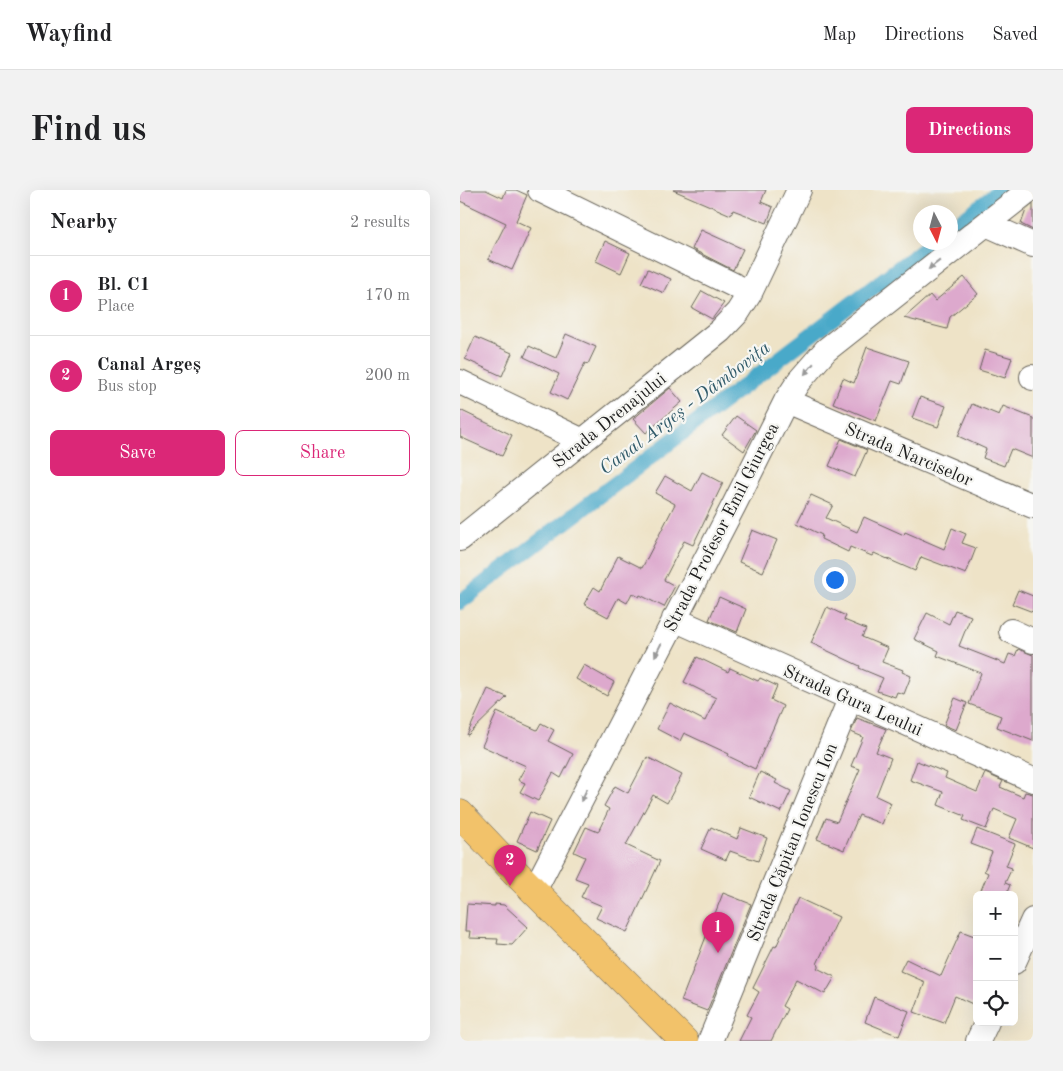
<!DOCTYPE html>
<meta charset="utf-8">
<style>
body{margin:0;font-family:"Old Standard TT",serif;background:#f2f2f2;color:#202124}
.controls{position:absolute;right:15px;bottom:15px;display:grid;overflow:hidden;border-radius:8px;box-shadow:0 5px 20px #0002}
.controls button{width:45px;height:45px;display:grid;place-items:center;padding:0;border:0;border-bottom:1px solid #e0e0e0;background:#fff;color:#202124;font:25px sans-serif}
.compass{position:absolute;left:453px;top:15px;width:45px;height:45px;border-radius:50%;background:#fff;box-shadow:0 5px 20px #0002;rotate:174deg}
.you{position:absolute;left:374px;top:389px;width:18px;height:18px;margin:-12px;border:4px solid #fff;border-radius:50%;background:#1a73e8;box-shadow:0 0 0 8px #1a73e833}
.badge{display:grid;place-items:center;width:32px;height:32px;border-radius:50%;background:#db2777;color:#fff;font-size:16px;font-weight:700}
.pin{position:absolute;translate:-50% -41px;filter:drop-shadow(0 1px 2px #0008)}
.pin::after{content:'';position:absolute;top:26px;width:18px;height:15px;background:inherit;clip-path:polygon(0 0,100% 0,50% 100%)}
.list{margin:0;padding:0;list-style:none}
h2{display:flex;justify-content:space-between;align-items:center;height:65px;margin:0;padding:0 20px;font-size:21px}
h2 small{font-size:16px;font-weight:400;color:#757577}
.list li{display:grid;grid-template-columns:32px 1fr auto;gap:15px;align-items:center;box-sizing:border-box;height:80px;padding:0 20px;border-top:1px solid #e0e0e0}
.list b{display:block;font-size:19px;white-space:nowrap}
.list p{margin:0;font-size:16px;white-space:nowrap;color:#757577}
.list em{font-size:16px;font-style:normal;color:#757577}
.actions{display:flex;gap:10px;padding:15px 20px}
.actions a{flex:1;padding:11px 0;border:1px solid #db2777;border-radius:8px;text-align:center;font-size:18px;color:#db2777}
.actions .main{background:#db2777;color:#fff}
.icon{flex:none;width:28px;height:28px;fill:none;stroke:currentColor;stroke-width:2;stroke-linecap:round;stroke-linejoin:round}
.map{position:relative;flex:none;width:573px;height:851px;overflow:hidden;border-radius:8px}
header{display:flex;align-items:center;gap:30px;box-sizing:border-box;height:70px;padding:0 25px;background:#fff;border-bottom:1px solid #e0e0e0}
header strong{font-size:24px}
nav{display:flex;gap:28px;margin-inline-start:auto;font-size:18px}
.intro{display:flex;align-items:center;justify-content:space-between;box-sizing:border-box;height:120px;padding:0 30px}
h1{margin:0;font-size:35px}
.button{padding:12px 22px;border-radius:8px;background:#db2777;color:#fff;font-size:18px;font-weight:700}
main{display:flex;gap:30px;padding:0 30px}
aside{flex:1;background:#fff;border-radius:8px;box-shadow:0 5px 20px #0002}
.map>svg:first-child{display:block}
</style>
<header>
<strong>Wayfind</strong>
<nav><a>Map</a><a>Directions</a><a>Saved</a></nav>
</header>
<div class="intro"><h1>Find us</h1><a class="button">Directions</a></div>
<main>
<aside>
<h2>Nearby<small>2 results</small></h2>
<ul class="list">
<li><span class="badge">1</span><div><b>Bl. C1</b><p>Place</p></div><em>170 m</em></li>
<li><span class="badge">2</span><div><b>Canal Argeș</b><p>Bus stop</p></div><em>200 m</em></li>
</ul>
<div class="actions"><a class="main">Save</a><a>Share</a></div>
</aside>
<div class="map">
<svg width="573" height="851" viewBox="0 0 573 851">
<rect width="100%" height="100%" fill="#f6f6f2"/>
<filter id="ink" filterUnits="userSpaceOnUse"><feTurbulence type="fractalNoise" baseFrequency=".02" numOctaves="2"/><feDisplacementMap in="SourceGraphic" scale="10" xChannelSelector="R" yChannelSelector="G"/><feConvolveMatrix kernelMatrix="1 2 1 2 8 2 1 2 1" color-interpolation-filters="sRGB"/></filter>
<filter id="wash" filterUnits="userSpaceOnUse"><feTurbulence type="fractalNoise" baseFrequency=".0096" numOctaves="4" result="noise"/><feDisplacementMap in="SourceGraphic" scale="20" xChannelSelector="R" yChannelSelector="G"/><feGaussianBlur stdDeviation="1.12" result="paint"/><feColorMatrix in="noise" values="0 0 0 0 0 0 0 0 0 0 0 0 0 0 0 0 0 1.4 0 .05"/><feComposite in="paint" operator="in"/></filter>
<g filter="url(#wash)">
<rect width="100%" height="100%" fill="#eee3c7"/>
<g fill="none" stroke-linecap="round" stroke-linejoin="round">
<!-- canal -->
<path stroke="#4aa9c9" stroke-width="16" d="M490,39l52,-39
M0,412l473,-360"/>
</g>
<g id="blocks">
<!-- building -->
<path fill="#dda9cd" d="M0,0h26l17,8 3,-8h10l11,5 -11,26 15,7 -19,42 -24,-11 18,-36 -46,-22z
M213,0h93l-5,12 12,5 -6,16 -34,-13 -2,5z
M573,14v26l-12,-6 5,-14z
M241,40l42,19 -10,21 -41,-21z
M145,51l25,12 -9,20 -25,-12z
M188,79l23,10 -7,14 -23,-10z
M504,87l14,17 -28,23 -3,12 -43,-11 26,-23 5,6z
M242,101l22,12 -12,16 -20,-11z
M106,144l30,13 -8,17 -3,-1 -18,37 -16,-8 8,-18 -35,-17 5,-11 27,12z
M15,147l37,16 -10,23 -37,-17z
M407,157l42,14 -8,23 -9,-3 -16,40 -43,-18 10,-25 11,5z
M525,160l27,8 -7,20 -26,-8z
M210,198l12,14 -36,31 -13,-14z
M460,207l26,9 -8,21 -26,-9z
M512,214l27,11 4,-9 30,12v40l-22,-9 -7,17 -21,-8 3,-9 -28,-13z
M0,220l52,25 -10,21 -42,-19z
M276,226l20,14 -12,21 -22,-16z
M381,249l26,11 -12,27 -26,-11z
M242,282l21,11 -30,62 -9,-4 -20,39 11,6 -11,21 -24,-12 -1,2 -7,-4 -5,10 -9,-5 -10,19 -24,-13 10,-17 6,4 18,-35 24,12 33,-64 -20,-11 10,-17 27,15z
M351,305l22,10 -7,13 31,14 7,-15 40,18 1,-3 39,17 8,-21 14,6 -4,9 14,5 -10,26 -45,-17 -6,14 -41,-18 -2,3 -22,-9 -2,5 -27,-13 1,-4 -25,-12z
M292,340l25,10 -14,32 -24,-10z
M558,400l15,6v16l-21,-8z
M259,407l27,12 -9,23 -28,-12z
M367,417l19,9 -2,4 22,9 -4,8 26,11 -6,14 21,8 -1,2 9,4 -7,18 -7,-2 -2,5 -18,-6 6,-13 -24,-10 1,-2 -49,-23z
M495,420l16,6 -12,30 46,18 4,-10 6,2 3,-7 15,6v86l-36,-14 4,-11 -32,-12 12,-31 -44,-17 2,-5 -25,-12 13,-26 22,11z
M237,467l31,15 2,-4 28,13 2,-3 17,8 -6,14 12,6 -28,63 -27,-13 1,-2 -45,-21 -4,8 -23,-12 13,-26 35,18 11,-23 -32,-16z
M124,475l30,17 -7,14 -31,-17z
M28,499l19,8 -39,38h-1z
M495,508l12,5 -11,27 -12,-5z
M37,522l40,18 4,-7 13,7 -6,11 25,13 -12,24 -8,-5 -15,28 -18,-9 5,-9 -7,-3 8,-14 -44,-20z
M397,528l29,11 -10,23 15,6 -15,38 15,7 -9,21 -23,-9 -15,35 -27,-11 9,-21 11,4 23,-53 -9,-3 12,-29 -12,-5z
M187,567l35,18 -15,28 -14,-8 -27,50 34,16 -33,71 -31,-14 6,-12 -21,-9 7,-14 -13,-5 10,-21 -11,-5 12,-25 12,5 11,-23 -5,-3 11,-20 13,7z
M457,571l30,12 -2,5 32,14 8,-19 18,8 -3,6 23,10 2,-5 8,2v54l-24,-10 8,-19 -23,-10 -8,20 -23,-9 2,-4 -27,-11 5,-13 -33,-12z
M300,582l17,8 -2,3 16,8 -10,21 -32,-15z
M70,622l20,9 -13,29 -20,-9z
M251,637l26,12 4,-11 26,10 -9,23 -28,-10 -4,9 -25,-11z
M517,639l38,15 -9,22 6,2 -7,15 5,2 -4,10h-27l9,-22 -4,-2 8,-19 -21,-8z
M263,703l28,11 -44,107 -26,-10z
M338,708l41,19 -22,47 2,1 -2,3 18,9 -10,17 -29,-15 -14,27 5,3 -16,32h-32l12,-24 -4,-2 12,-23 -6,-4 21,-42 2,1z
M7,714l28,2v-2l9,1 24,22 -16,18 -15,-1 1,-5 -29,-1 1,-7h-5z
M501,741l16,6v69l-22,-10 -11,27 -30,-11 11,-30 -25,-11 6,-12 35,17z
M414,807l35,14 -10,25 -34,-14z"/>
</g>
</g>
<g filter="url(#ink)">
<use href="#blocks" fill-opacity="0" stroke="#666258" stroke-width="1"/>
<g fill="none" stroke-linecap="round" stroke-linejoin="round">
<!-- minor casing -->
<g stroke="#666258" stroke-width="26">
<path id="minor" d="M80,0l210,103
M526,34l47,21
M572,187l1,1
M0,192l123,59
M326,211l247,105
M0,349l260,-208 18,-19 12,-19 49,-103
M214,429l359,161
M551,441l22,10
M74,701l200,-386 52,-104 13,-20 27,-31 203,-160
M554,772l19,-42
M250,851l140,-342
M518,851l9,-19"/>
</g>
<!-- major casing -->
<g stroke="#666258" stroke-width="29">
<path id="major" d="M0,624l59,62 165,165"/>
</g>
<!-- minor -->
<use href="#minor" stroke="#fff" stroke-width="24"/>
<!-- major -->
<use href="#major" stroke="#f2c26a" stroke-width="28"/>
</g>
<!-- one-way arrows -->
<defs><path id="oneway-solid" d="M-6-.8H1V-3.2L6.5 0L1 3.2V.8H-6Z" transform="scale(1.25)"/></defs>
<g fill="#999">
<use href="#oneway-solid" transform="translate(474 75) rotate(142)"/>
<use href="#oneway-solid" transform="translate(349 179) rotate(130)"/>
<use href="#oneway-solid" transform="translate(198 460) rotate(117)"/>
<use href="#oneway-solid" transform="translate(124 605) rotate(117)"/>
</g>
</g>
<g text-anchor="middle" stroke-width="4.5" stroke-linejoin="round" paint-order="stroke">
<!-- street labels -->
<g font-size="18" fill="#1c1c1c" stroke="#f6f6f2">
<text transform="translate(149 230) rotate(-39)" y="6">Strada Drenajului</text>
<text transform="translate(449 264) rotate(23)" y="6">Strada Narciselor</text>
<text transform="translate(261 337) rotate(-63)" y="6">Strada Profesor Emil Giurgea</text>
<text transform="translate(393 510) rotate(24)" y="6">Strada Gura Leului</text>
<text transform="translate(332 652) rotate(-68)" y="6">Strada Căpitan Ionescu Ion</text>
</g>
<!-- water labels -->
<g font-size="19" font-style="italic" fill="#315b6a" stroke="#f6f6f2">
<text transform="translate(224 217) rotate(-37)" y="7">Canal Argeș - Dâmbovița</text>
</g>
</g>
</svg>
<div class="controls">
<button>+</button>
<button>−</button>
<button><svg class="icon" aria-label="locate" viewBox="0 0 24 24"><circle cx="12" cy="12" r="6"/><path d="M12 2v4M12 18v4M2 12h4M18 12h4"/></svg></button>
</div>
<svg class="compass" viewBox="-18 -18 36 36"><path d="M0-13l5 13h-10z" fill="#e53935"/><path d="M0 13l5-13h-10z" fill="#757577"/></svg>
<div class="you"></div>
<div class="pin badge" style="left:258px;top:763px">1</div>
<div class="pin badge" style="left:50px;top:696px">2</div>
</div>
</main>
